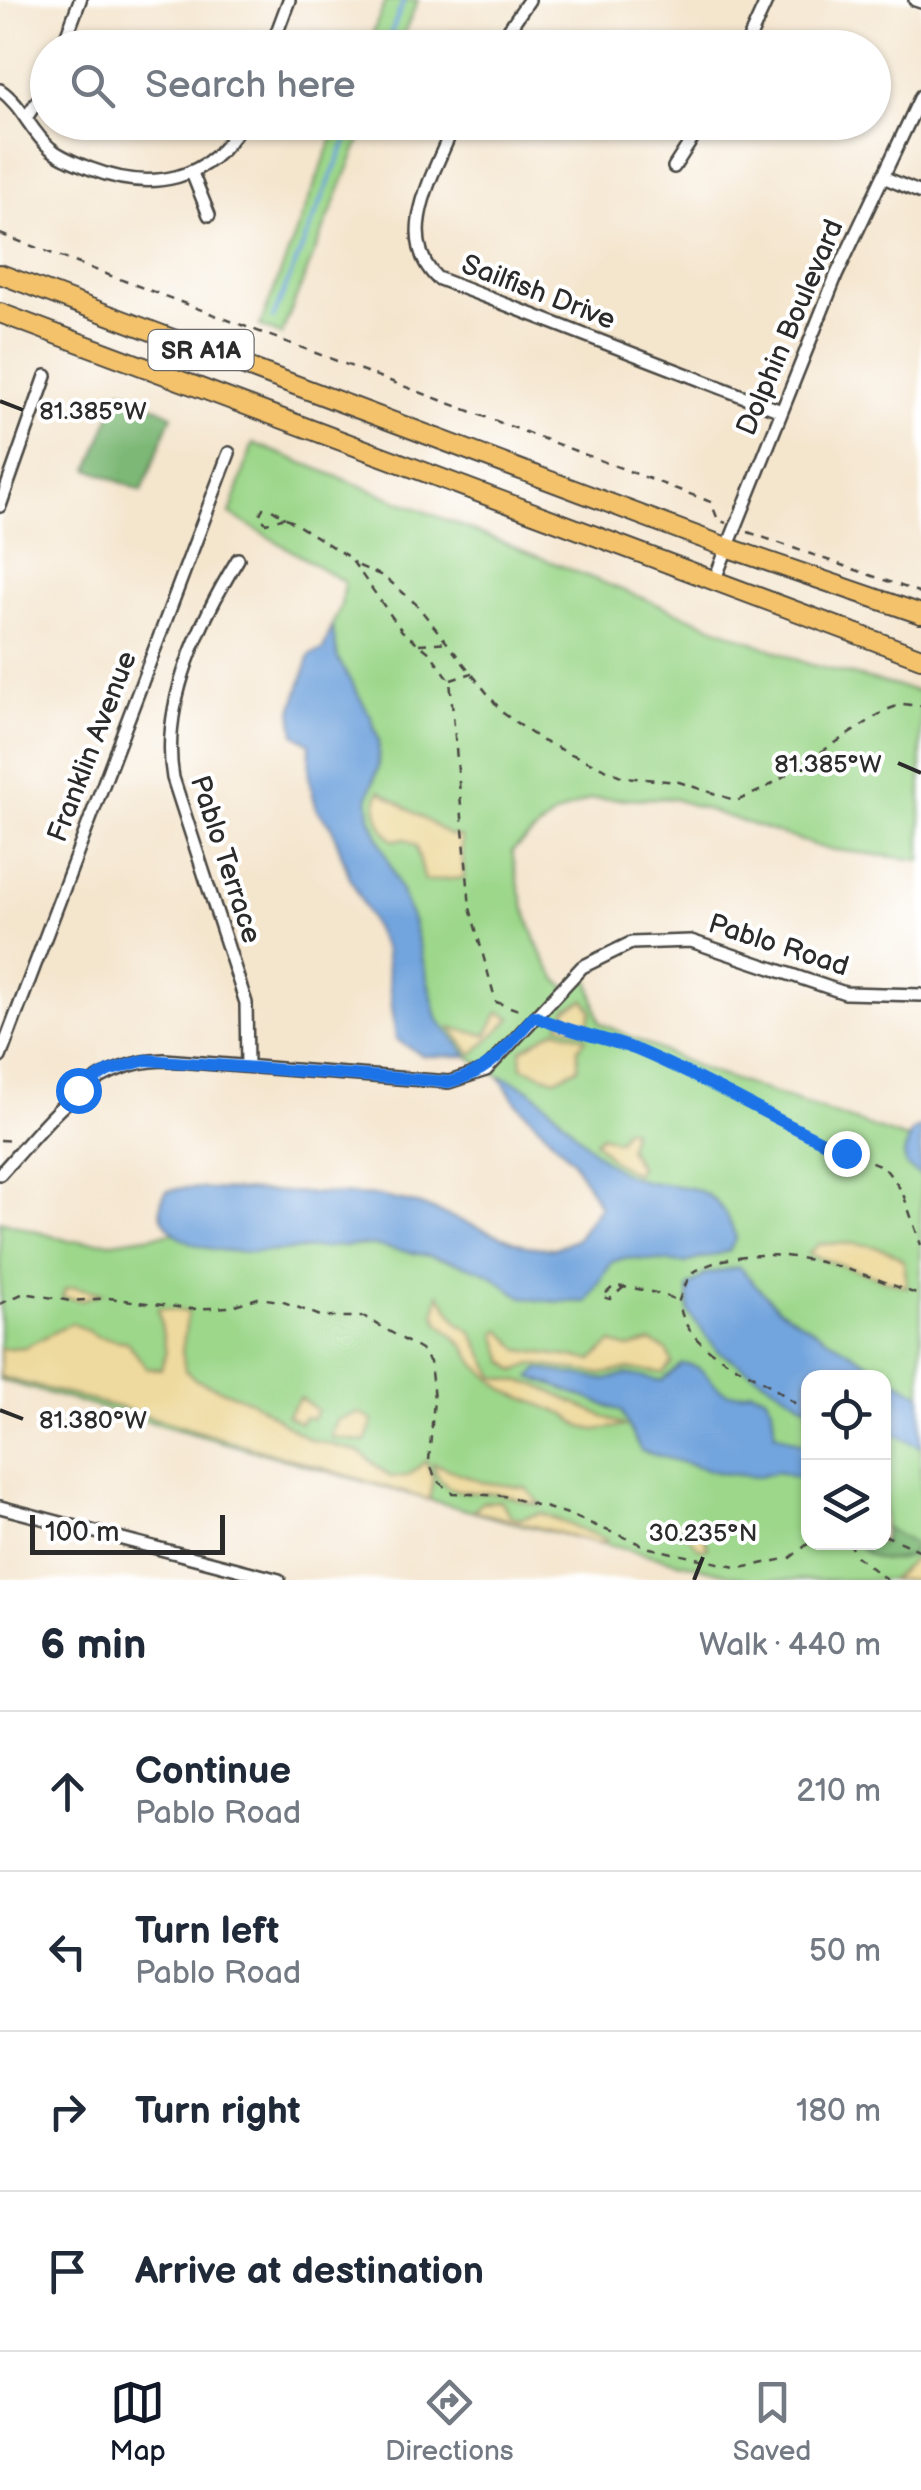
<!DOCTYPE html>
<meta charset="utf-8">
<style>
body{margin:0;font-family:"Balsamiq Sans",sans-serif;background:#f6f6f7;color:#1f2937}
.controls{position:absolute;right:30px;bottom:30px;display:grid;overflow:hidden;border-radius:20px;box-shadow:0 2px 8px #0004}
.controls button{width:90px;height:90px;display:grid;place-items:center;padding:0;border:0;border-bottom:2px solid #e0e1e3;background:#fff;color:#1f2937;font:50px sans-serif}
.scale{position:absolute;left:30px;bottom:25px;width:195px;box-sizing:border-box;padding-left:10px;border:5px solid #2b2b2b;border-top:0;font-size:28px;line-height:35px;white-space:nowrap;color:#2b2b2b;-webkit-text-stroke:8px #fff;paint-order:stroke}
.stop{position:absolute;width:30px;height:30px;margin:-22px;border:8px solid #1a73e8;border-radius:50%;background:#fff}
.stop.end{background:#1a73e8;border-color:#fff;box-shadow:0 2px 10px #0008}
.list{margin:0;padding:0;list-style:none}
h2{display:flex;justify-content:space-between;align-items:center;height:130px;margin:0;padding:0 40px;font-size:42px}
h2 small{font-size:32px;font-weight:400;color:#747a83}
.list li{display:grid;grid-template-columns:65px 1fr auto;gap:30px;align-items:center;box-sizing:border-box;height:160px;padding:0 40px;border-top:2px solid #e0e1e3}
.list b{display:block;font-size:38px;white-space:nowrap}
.list p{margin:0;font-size:32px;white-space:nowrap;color:#747a83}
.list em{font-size:32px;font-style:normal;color:#747a83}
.icon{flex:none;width:55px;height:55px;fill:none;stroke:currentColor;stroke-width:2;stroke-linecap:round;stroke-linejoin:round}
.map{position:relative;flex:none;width:921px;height:1580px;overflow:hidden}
.search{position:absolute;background:#fff;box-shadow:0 2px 8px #0004;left:30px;right:30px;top:30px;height:110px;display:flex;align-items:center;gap:25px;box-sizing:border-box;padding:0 35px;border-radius:55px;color:#747a83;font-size:38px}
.sheet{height:770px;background:#fff}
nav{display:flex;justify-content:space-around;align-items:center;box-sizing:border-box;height:140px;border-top:2px solid #e0e1e3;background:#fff;font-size:28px;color:#747a83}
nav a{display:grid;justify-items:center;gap:5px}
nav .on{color:#111827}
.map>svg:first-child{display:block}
</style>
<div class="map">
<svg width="921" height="1580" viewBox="0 0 921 1580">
<rect width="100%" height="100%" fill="#fff"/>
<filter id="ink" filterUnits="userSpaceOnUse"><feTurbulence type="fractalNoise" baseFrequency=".01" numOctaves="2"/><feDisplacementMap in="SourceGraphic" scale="20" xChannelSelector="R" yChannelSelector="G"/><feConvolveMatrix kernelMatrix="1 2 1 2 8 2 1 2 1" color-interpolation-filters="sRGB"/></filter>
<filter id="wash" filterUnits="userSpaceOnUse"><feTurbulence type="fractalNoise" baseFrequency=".0048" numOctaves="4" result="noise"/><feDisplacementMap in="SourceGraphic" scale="40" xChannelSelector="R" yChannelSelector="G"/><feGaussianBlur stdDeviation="2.25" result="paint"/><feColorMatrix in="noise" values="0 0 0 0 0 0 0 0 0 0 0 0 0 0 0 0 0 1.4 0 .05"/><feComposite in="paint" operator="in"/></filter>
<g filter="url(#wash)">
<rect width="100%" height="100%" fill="#f4e5cd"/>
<!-- green -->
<path fill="#9cd78a" stroke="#64815a" stroke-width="2.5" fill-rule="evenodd" d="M386,0h32l-20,47h-31z
M339,122l28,1 -86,212 -21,-9z
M253,443l555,221 113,28v168l-95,-11 -155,-51 -81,1 -35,16 -43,36c5,33 26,123 58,138l18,-15 12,49 102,46 205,70 14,-12v453h-168l-258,-62 -495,-138v-159l69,20 44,1 61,-9c-12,-15 -19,-25 -7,-42l17,-3 194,8 42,9 106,41 26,3 24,-9 24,-34 -28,-47 -56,-57 -17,-26 -31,-20 -31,-38 -24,-97 -43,-104 -2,-20 10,-29 1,-27 -8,-24 -33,-58 -6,-33 9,-21 3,-23 -114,-68zM808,1378h76v164h-76z"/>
<!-- forest -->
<path fill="#7db876" stroke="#547250" stroke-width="2.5" d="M121,389l51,26 -30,76 -53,-22z
M884,1527l30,17 -3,11c-20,9 -41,7 -54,-12l27,-1z"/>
<!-- sand -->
<path fill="#eeda9e" stroke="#8c8264" stroke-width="2.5" d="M380,791l69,44 12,2 3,41 -39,3 -9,-35 -11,-7 -13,1c-12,-13 -20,-33 -12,-49z
M585,1000l7,11 -7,22 -26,-9 9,-16z
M499,1012l13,6 -40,37 -21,-27 36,7z
M556,1029l30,10 -8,9v20l-23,11 -33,-12 -1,-17z
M625,1128l7,2 -4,18 11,19 -4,7 -23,-14 -17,-19 7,-6 16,6z
M819,1244c26,-1 66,-3 85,18l3,25 -99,-33z
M74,1287l28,6 -21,7 -19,-3 3,-8z
M439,1294l20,30 12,7 24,46 41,8 89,41 -30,4 -13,-3 -16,-12 -60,-24 -30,-26 -11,-18 -26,-25 -4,-9z
M158,1308l30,4 -6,39 3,19 11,10 57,22 55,37 52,13 30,25 17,-1 19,-15 7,17 -4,22 -315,-94 -114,-29v-28l25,-2 47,-24 27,14 28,5 20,26 14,1 5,-17z
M501,1330l19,20 72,10 20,-17 16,5 24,-6 16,9 4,12 -9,10 -34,-4 -27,5 -70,-10 -16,7 -11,-10 -9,-27z
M300,1398l17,12 -4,8 -8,-1 -6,6 -12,-8z
M360,1413l13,8 -7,21 -35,-5 6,-17z
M433,1463l48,19 45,6 15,17c-14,-1 -26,-8 -40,-11 -29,-5 -59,7 -68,-31z
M501,1501l9,14 9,4 22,-6 66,27 -5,4 -129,-33 9,-9z
M688,1525h12l8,23 -8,1 -17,-18z
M914,1559h7v21h-31z"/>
<!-- water -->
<path fill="#72a4dd" stroke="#4e6884" stroke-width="2.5" d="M332,626l6,33 33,58 8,24 -1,27 -10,29 2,20 43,104 24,97 31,38h-45l-27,-17 -11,-89 -36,-75 -18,-50 -14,-15 -8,-31 1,-35 -15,-10 -3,-23 18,-56 13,-5z
M499,1076c54,14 78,73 126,98 45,23 87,-8 111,64l-7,13 -44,12 -61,-5 -12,4 -25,40c-19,-1 -42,1 -61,-4 -15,-4 -25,-19 -39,-25 -32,-14 -69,-19 -104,-26 -51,-10 -177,29 -216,-22 -9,-12 -8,-22 0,-34l17,-3 194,8 42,9 106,41 26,3 24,-9 24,-34 -28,-47 -56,-57z
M921,1127v49l-15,-10 -2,-12 7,-22z
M739,1267l39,41 143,87v52l-37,-18v-51h-76v29l-90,-56 -29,-38 -1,-26 18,-13z
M682,1364c33,-1 27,42 69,26l14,5 7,12 3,26 33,13v28l-10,4 -21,-6 -19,5 -38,-4 -79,-22 -20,-40 -90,-34 8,-8 67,11 20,-6 36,7z"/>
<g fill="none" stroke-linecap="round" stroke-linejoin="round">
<!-- stream -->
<path stroke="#72a4dd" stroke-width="4" d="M385,48l19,-48
M273,318l81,-196"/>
</g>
</g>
<g filter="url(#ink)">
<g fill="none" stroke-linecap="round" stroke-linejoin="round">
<!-- street casing -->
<g stroke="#494743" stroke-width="16">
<path id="street" d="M915,0l6,2
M62,48l18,-48
M271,48l18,-48
M496,48l33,-48
M745,48l22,-48
M0,90c22,15 30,41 50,58 11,10 27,15 41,21 60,23 119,13 151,-47
M26,118l22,-33
M455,122c-18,47 -62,113 -18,156l344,133
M674,167l29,-45
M192,173l17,42
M883,177l38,16
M0,506l46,-130
M238,559c-38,62 -78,146 -65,219l73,225 1,63
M714,581l122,-305 85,-180
M0,1057l229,-604
M0,1174c48,-52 87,-112 164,-114l285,22 37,-12 96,-103 49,-24 60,-2 154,52 76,2
M0,1507l279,73"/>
</g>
<!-- primary casing -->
<g stroke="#494743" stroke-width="22">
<path id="primary" d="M0,274l726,273 195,67
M0,313l921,345"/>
</g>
<!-- path -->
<path stroke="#494743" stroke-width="2.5" stroke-dasharray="8 8" stroke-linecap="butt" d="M0,234l711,268 7,18 8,3
M285,517l-19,6 -7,-7 4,-8 9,1 78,49 52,73 28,22 20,27 20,228 26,94 28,10
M748,532l173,61
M359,566l26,11 31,27 87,109 39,28 81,36 56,5 58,19 27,-12 122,-79 17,-6 18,2
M419,644l31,-2
M451,680l21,-7
M549,1023l86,26 76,34 117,61 56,23 18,24 19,54
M0,1140l13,1
M624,1287l-14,12 -8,-2 12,-11c23,2 42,6 63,14
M0,1304l24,-11 47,8 38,-3 83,11 36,-2 30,-9 23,3 42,16h42l56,33 9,12 4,37 -5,62 7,19 16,13 52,3 61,17 85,35 91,20 49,-10 20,-16
M808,1413c-13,-9 -25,-19 -39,-28 -34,-23 -85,-35 -90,-85l11,-26c71,-42 162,-5 231,22
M884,1535l37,16
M848,1542l8,14 31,24"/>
<!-- street -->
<use href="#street" stroke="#fff" stroke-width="11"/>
<!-- primary -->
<use href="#primary" stroke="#f4c26a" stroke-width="18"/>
</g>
</g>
<g fill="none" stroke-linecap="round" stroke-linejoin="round" filter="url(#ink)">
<!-- route -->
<path stroke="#1a73e8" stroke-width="12" d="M78,1090l30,-19 38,-11 303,22c43,-10 56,-34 85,-66 34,16 69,21 103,34 72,30 138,70 209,103"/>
</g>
<!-- ticks -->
<path fill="none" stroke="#2b2b2b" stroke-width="4" d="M0,401l23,9M898,763l23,10M0,1410l23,9M694,1580l9,-23"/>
<g text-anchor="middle" stroke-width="8" stroke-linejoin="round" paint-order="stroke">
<!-- shield labels -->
<rect fill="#fff" stroke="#6b6b6b" stroke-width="2.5" x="148.5" y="330" width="105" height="40" rx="8"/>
<g font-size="25" font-weight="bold" fill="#2b2b2b">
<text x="201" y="359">SR A1A</text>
</g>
<!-- street labels -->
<g font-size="28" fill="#2b2b2b" stroke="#fff">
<text transform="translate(539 291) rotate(21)" y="10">Sailfish Drive</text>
<text transform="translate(789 327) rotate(-67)" y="10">Dolphin Boulevard</text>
<text transform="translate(91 746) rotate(-69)" y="10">Franklin Avenue</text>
<text transform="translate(227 859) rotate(72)" y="10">Pablo Terrace</text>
<text transform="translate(779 944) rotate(18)" y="10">Pablo Road</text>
</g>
</g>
<g font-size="25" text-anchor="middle" fill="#2b2b2b" stroke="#fff" stroke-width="8" stroke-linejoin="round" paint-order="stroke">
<text x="93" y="419">81.385°W</text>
<text x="828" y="772">81.385°W</text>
<text x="93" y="1428">81.380°W</text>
<text x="703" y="1541">30.235°N</text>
</g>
</svg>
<div class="controls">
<button><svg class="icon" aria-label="locate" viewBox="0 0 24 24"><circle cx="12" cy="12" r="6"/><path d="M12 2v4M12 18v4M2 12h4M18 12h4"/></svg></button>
<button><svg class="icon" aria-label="layers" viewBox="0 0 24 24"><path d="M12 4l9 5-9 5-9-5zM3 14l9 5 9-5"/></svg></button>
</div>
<div class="scale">100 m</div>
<div class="stop" style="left:78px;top:1090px"></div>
<div class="stop end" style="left:846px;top:1153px"></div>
<div class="search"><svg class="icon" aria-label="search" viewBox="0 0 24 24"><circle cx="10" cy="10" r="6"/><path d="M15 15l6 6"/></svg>Search here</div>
</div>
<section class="sheet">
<h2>6 min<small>Walk · 440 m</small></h2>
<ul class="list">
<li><svg class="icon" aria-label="ahead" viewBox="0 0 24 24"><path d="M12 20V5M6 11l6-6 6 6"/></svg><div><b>Continue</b><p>Pablo Road</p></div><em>210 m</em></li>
<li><svg class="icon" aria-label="left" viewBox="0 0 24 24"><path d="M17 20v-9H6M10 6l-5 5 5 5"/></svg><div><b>Turn left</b><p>Pablo Road</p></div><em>50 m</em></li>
<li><svg class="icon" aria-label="right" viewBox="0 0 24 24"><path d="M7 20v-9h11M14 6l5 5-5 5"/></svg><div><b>Turn right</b></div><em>180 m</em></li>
<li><svg class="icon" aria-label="arrive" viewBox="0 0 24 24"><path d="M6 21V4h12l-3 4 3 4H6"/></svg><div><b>Arrive at destination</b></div></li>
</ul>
</section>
<nav>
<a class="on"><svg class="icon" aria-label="map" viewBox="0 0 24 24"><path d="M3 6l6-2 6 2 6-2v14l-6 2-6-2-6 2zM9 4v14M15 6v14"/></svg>Map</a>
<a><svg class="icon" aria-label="directions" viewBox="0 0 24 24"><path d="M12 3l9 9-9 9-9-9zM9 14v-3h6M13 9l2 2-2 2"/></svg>Directions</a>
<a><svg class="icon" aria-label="saved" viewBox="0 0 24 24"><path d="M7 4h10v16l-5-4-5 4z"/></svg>Saved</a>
</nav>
